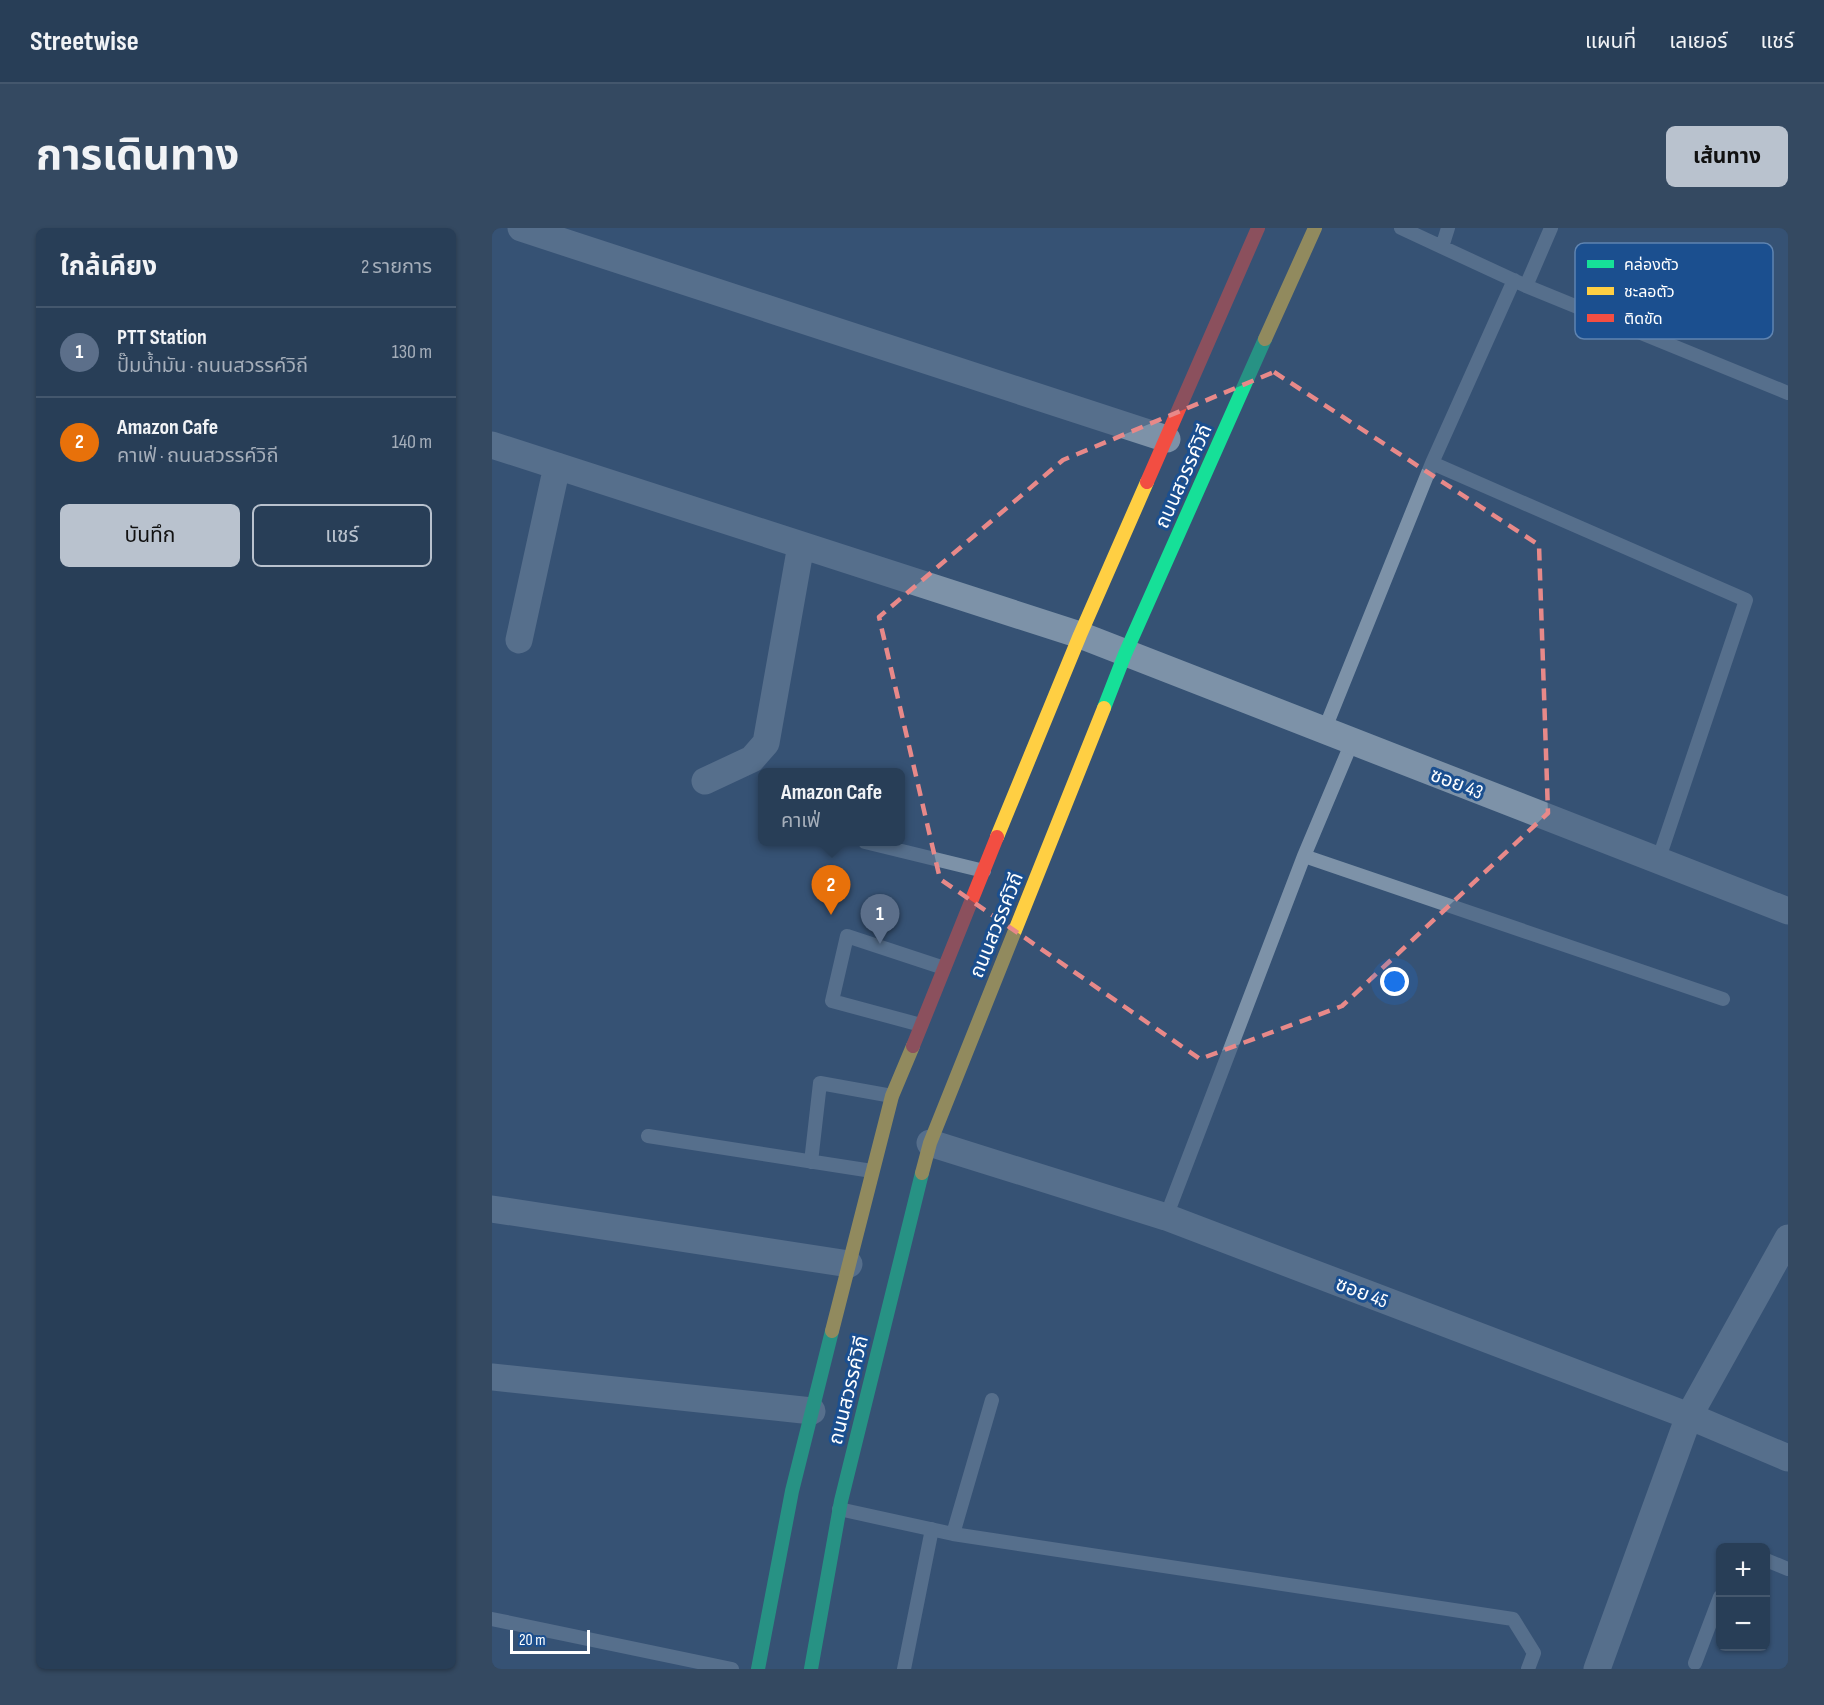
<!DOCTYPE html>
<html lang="th">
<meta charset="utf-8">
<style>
body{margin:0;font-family:"Sofia Sans Condensed","Noto Sans Thai",sans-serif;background:#344961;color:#f1f3f6}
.controls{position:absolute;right:18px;bottom:18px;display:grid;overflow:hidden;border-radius:9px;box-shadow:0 2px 4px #0004}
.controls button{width:54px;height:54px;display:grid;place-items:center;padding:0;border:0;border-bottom:2px solid #44576d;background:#283e57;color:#f1f3f6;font:30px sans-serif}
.scale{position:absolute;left:18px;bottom:15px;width:80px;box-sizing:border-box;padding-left:6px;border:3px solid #fff;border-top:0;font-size:16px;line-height:21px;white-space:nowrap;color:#fff;-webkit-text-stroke:4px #1b4f8f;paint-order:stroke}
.you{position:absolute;left:903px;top:754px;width:21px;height:21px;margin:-15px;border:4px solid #fff;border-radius:50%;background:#1a73e8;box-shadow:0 0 0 9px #1a73e833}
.badge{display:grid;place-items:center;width:39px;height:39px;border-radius:50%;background:#b9c2ce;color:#fff;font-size:20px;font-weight:700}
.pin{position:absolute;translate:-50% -50px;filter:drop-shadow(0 2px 3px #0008)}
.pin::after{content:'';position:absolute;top:32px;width:21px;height:18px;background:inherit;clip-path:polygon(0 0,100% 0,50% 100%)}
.popup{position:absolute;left:266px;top:540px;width:147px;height:78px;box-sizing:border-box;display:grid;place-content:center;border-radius:9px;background:#283e57;filter:drop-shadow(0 2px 4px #0005);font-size:20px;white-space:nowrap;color:#a5aeba}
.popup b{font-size:22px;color:#f1f3f6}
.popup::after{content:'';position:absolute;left:50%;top:100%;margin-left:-12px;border:12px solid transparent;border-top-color:#283e57}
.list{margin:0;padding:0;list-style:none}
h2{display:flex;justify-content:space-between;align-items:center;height:78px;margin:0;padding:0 24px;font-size:26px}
h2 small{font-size:20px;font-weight:400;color:#a5aeba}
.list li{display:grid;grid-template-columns:39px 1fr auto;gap:18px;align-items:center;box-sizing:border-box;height:90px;padding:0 24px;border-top:2px solid #44576d}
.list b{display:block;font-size:22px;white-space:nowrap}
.list p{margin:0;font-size:20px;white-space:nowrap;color:#a5aeba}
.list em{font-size:20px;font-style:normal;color:#a5aeba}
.actions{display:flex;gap:12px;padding:18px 24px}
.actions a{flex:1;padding:14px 0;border:2px solid #b9c2ce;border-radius:9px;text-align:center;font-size:21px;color:#b9c2ce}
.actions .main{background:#b9c2ce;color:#111}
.map{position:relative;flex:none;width:1296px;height:1441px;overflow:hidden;border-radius:9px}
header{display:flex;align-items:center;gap:36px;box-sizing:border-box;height:84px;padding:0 30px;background:#283e57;border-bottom:2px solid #44576d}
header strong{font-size:28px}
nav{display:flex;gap:33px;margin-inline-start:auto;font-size:21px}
.intro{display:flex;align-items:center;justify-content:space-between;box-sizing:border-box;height:144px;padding:0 36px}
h1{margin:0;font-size:42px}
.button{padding:15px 27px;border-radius:9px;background:#b9c2ce;color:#111;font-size:21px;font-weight:700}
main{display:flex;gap:36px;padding:0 36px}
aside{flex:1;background:#283e57;border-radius:9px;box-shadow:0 2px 4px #0004}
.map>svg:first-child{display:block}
</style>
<header>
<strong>Streetwise</strong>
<nav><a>แผนที่</a><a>เลเยอร์</a><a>แชร์</a></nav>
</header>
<div class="intro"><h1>การเดินทาง</h1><a class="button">เส้นทาง</a></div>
<main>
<aside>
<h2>ใกล้เคียง<small>2 รายการ</small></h2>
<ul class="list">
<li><span class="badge" style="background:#5c6f8a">1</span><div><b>PTT Station</b><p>ปั๊มน้ำมัน · ถนนสวรรค์วิถี</p></div><em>130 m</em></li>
<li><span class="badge" style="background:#e8710a">2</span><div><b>Amazon Cafe</b><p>คาเฟ่ · ถนนสวรรค์วิถี</p></div><em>140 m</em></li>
</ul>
<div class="actions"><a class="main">บันทึก</a><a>แชร์</a></div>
</aside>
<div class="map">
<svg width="1296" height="1441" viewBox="0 0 1296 1441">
<rect width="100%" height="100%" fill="#365274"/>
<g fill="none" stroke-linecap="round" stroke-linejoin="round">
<!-- lane -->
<path stroke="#7d92a8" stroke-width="14" d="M909,0l125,58 262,107
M950,19l6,-19
M1034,58l25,-58
M940,235l314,137 -88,261
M832,503l108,-268 82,-183
M373,614l119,29
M812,628l419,143
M429,797l-89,-24 15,-65 97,32
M156,908l224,35
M319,934l9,-79 72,13
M674,989l138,-361 48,-114
M347,1281l114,25 39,-134
M461,1306l560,85 21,34 -6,16
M1274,1332l22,9
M0,1391l240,50
M1203,1435l25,-66
M412,1441l28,-140"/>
<!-- street -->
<path stroke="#7d92a8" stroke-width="27" d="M29,0l646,211
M0,217l588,190 708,276
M27,412l38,-174
M213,553l47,-22 14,-16 35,-198
M438,915l236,74 523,199 99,42
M0,981l357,55
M0,1149l320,34
M1105,1441l92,-253 99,-178"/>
<!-- fast -->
<path stroke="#16e098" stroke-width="14" d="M612,480l21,-54 140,-315
M266,1441l34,-178 40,-160
M319,1441l30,-168 81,-328"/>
<!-- slow -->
<path stroke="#ffcf43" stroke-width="14" d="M773,111l50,-111
M505,609l83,-202 67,-153
M430,945l8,-30 174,-435
M340,1103l60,-235 21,-50"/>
<!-- jam -->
<path stroke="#f24e42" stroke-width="14" d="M655,254l111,-254
M421,818l84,-209"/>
</g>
<!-- marked area -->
<path d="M0 0H1296V1441H0ZM782,144l265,173 9,268 -206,193 -142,53 -260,-180 -61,-262 184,-157z" fill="#365274" fill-opacity=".55" fill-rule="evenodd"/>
<path fill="none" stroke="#e88989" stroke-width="4.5" stroke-dasharray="12 8" stroke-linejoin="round" d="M782,144l265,173 9,268 -206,193 -142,53 -260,-180 -61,-262 184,-157z"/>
<g text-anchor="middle" stroke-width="6" stroke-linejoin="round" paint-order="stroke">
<!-- street labels -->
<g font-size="20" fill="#fff" stroke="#1b4f8f">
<text transform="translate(691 248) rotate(-66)" y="7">ถนนสวรรค์วิถี</text>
<text transform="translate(965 555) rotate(21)" y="7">ซอย 43</text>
<text transform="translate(504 697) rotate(-68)" y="7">ถนนสวรรค์วิถี</text>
<text transform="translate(870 1064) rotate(21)" y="7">ซอย 45</text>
<text transform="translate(356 1162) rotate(-76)" y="7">ถนนสวรรค์วิถี</text>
</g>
</g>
<!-- legend -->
<rect x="1083" y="15" width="198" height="96" rx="9" fill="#1b4f8f" stroke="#5f84b1" stroke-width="1.5"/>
<rect x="1095" y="32" width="27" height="8" fill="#16e098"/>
<rect x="1095" y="59" width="27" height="8" fill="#ffcf43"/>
<rect x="1095" y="86" width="27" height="8" fill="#f24e42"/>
<g font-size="16" fill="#fff">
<text x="1132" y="42">คล่องตัว</text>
<text x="1132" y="69">ชะลอตัว</text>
<text x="1132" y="96">ติดขัด</text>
</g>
</svg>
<div class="controls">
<button>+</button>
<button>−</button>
</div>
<div class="scale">20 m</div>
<div class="you"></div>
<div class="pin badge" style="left:388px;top:716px;background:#5c6f8a">1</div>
<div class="pin badge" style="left:339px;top:687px;background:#e8710a">2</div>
<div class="popup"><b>Amazon Cafe</b>คาเฟ่</div>
</div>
</main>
